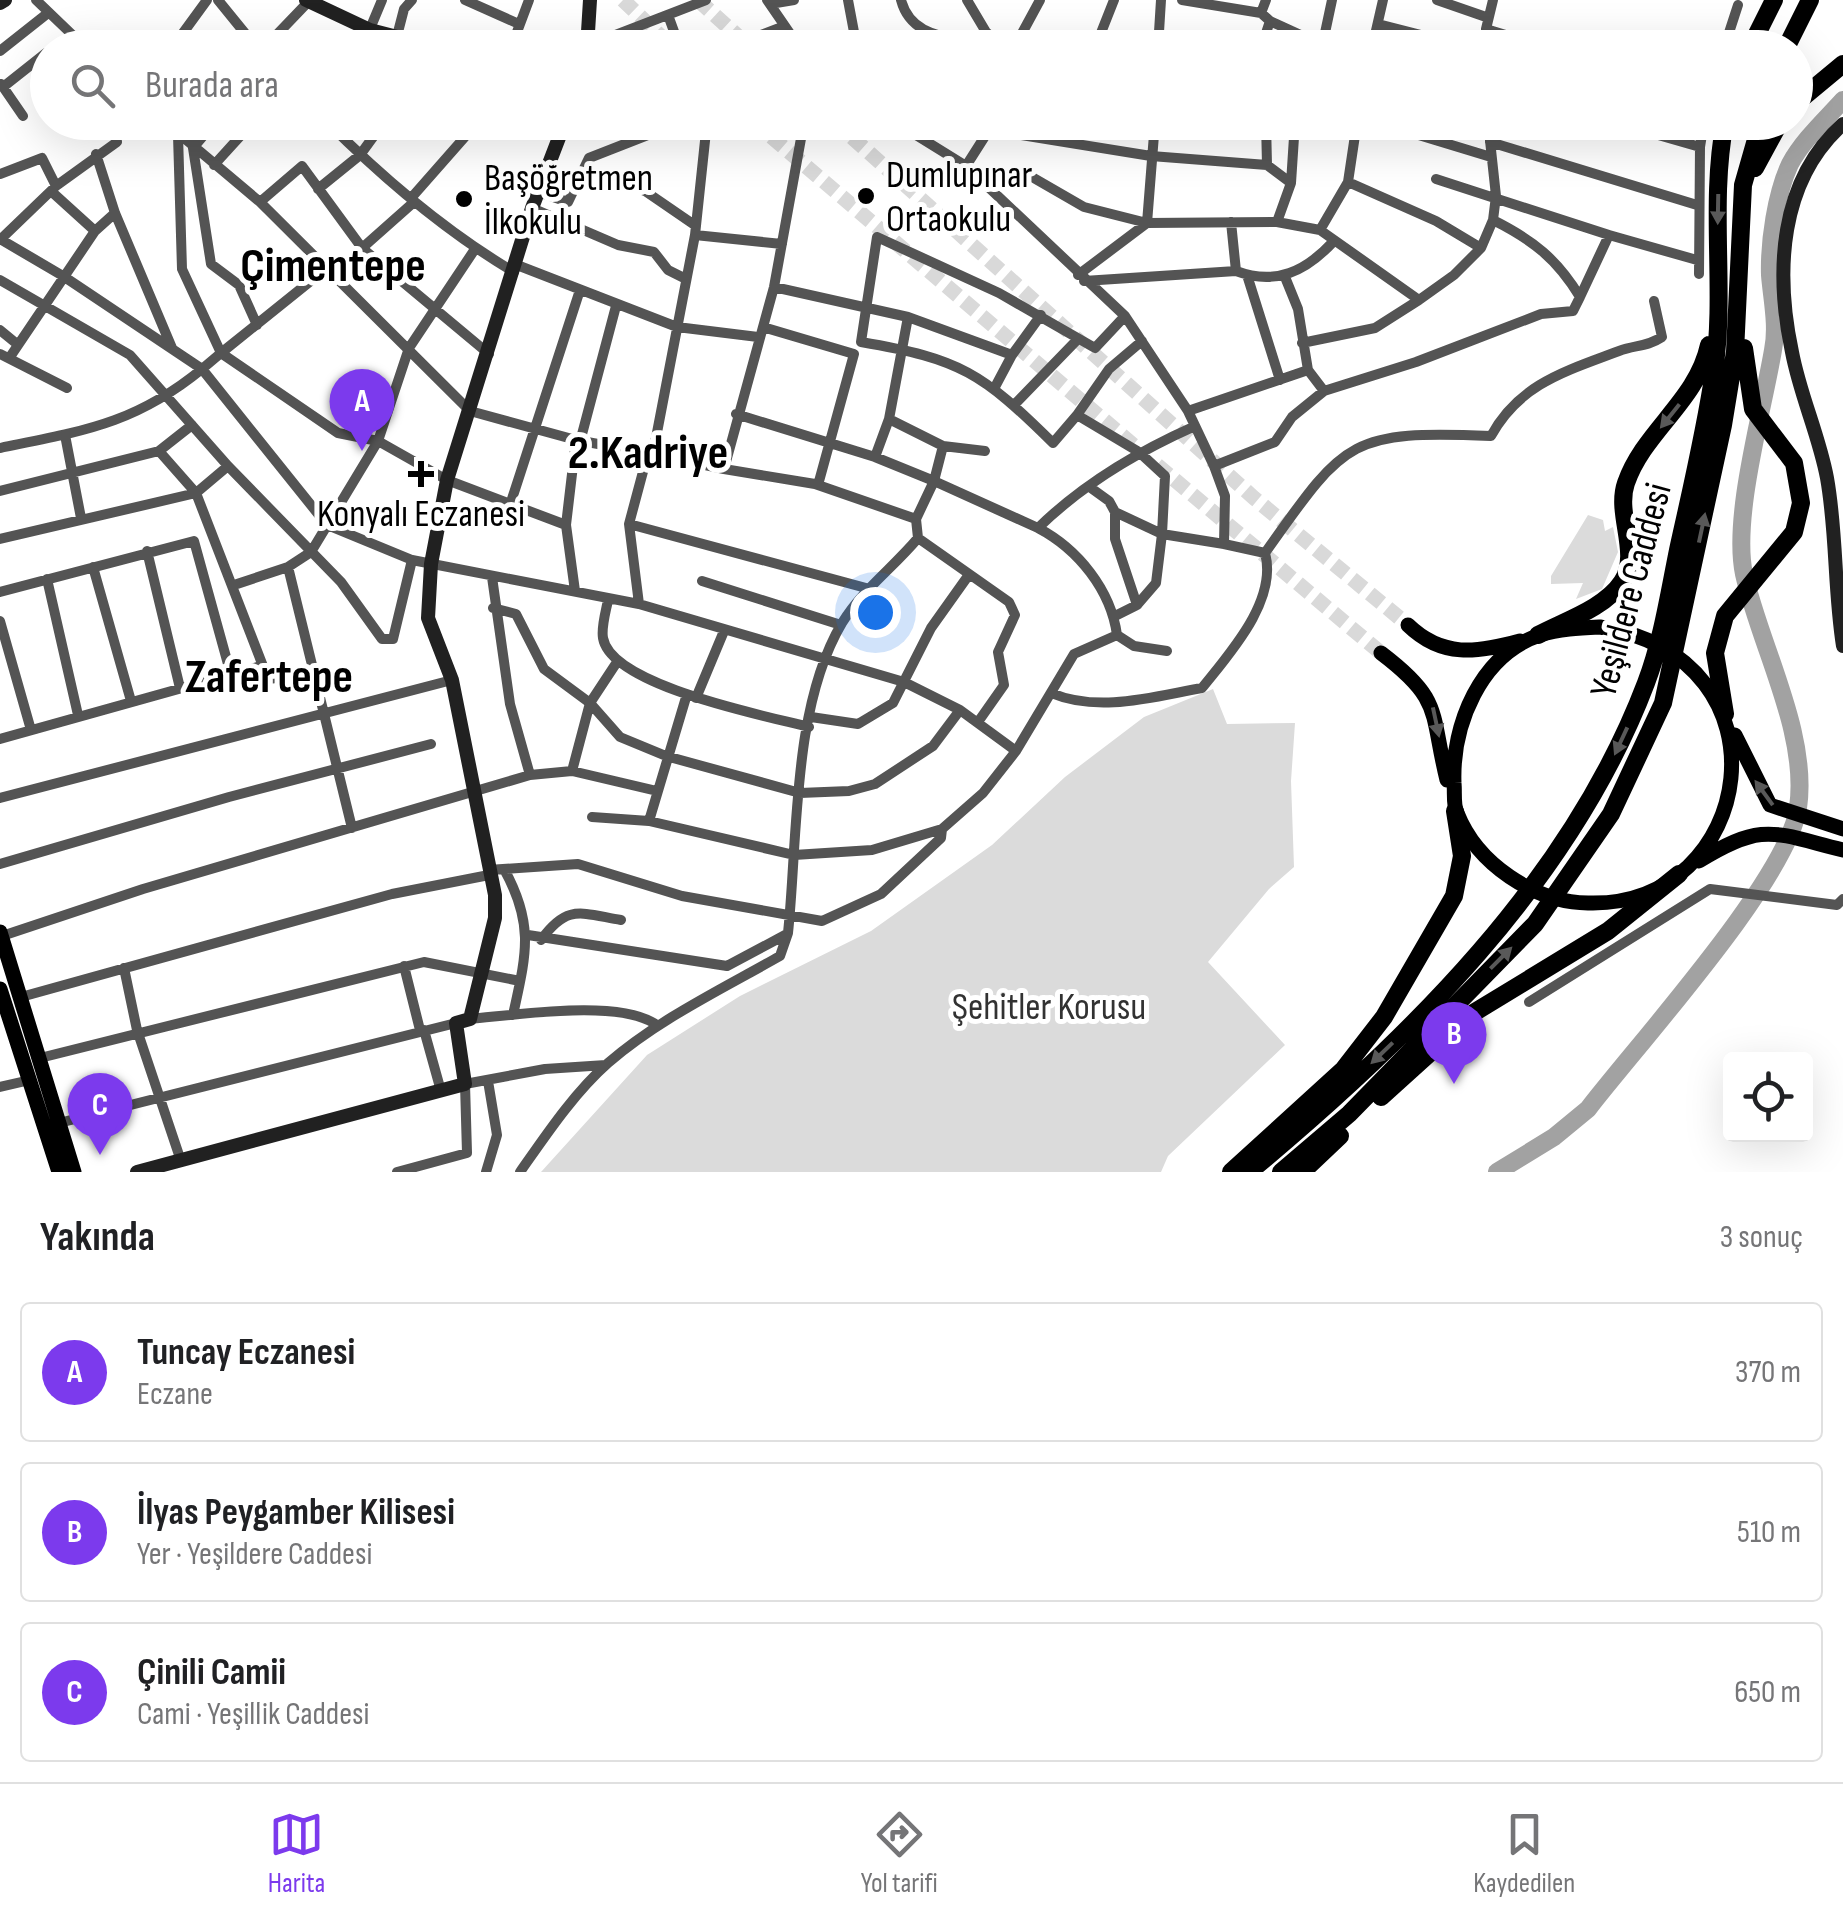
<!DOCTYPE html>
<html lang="tr">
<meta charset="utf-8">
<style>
body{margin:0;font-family:"Sofia Sans Condensed",sans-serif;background:#f6f6f6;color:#202124}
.controls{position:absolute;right:30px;bottom:30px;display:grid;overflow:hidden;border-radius:10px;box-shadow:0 10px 40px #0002}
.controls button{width:90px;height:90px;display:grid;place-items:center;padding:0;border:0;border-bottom:2px solid #e0e0e0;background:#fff;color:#202124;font:50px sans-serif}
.you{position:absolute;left:875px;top:612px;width:35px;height:35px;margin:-25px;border:8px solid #fff;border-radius:50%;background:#1a73e8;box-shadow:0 0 0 15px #1a73e833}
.badge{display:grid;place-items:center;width:65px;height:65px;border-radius:50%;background:#7c3aed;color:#fff;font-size:32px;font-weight:700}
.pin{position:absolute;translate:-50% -82px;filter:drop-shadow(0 2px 5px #0008)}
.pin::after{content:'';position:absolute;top:52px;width:35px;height:30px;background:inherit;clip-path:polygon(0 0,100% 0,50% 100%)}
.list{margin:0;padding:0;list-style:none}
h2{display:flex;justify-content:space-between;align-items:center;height:130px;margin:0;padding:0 40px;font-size:42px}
h2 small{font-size:32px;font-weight:400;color:#757577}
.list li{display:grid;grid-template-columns:65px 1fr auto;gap:30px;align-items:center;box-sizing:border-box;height:140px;margin:0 20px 20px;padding:0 20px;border:2px solid #e0e0e0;border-radius:10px}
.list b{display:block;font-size:38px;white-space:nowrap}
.list p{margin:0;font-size:32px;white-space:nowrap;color:#757577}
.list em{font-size:32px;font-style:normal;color:#757577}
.icon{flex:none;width:55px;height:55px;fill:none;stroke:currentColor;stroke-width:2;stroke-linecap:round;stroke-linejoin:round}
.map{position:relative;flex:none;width:1843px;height:1172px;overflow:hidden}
.search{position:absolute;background:#fff;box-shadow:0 10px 40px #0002;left:30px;right:30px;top:30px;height:110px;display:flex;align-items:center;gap:25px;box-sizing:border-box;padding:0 35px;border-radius:55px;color:#757577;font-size:38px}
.sheet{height:610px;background:#fff}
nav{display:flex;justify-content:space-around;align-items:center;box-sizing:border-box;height:140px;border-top:2px solid #e0e0e0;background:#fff;font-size:28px;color:#757577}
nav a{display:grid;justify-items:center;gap:5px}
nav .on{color:#7c3aed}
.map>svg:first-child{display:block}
</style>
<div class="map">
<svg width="1843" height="1172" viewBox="0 0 1843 1172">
<rect width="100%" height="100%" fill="#fff"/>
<!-- green -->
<path fill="#dbdbdb" d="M1588,515l15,5 2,11 8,-4 5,25 -16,37 -26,10 7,-16 -32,1v-8z
M1213,689l14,35 68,-1 -4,58 3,86 -25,22 -61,73 77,83 -117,111 -7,16h-620l106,-117 93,-59 131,-65 121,-86 73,-68 79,-60z"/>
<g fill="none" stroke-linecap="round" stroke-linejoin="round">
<!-- river -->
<path stroke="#a2a2a2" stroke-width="18" d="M1497,1172l57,-35 34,-28c49,-64 200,-230 210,-301 11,-75 -38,-162 -54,-234 -12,-57 19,-164 29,-224 5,-24 -1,-50 -3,-75 -1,-33 6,-81 20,-111 13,-24 35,-44 53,-64"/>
<!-- primary-tunnel -->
<path stroke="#d9d9d9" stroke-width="15" stroke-dasharray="15 8" stroke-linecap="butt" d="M623,0l50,48
M698,0l53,48
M754,122l385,328
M835,122l419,376 154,127
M1157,465l224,188"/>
<!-- street -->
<path stroke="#545454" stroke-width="10" d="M36,0l50,48
M218,0l39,48
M465,0l54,24
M767,0l33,48
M848,0l9,48
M901,0c9,34 40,36 70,43l15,-11 17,16
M967,0l19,32
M1182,0l79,13
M1437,0l49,17
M1493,0l-7,29 62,19
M770,4l24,-4
M668,15l12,33
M1270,21l59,27
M1378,24l94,24
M397,36l7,-27 8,-9
M587,46l119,-46
M898,46l26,-14
M1322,47l10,-47
M172,48l35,-48
M264,48l46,-48
M362,48l20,-48
M511,48l18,-48
M726,48l56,-21
M1014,48l26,-48
M1095,48l19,-48
M1158,48l3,-48
M1261,48l9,-27 -9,-8 5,-13
M1372,48l11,-48
M1485,48l1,-19
M1724,48l14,-43
M0,51l48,-38
M1,84l22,32
M3,87l43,-34
M165,122l95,80 210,209 106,29
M215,122l-22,26 18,116 28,21 18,40
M327,122c57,57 118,109 187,150
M462,122l12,10
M804,122l-30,165 -50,182 91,15 101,35 2,19 91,64 6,13 -17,37 6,33 -26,37
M895,122l71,44 159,150 63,95 26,55 11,30 -1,48 -62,-10 3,-58 -26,-24 -62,-37 -24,28c-71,-70 -92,-84 -192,-101l16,-105 122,56 96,55 30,-32
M1118,122l37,6
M1266,122l1,43
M1268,122l25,5
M1488,122l8,74 -3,24
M1613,122l87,25 4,-25
M1356,123l33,3 102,31
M990,130l161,26 116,9 24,18
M178,135l4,134 39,84 107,-86
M1490,142l207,63
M96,154l19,59 57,135
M214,165l39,-43
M966,166l28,-44
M584,168l61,23 51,35
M0,174l42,-16 14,28
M1032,177l52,30 63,16 130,-1 14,-39 4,-61
M1436,179l173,56 -29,62
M1348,182l88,39 45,27 -27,27 -35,25 -99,-70 28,-48 9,-60
M318,189l42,-34 24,-33
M52,192l43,39
M538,192l30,10 21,-44 92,-36
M412,197l66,-75
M260,202l42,-36 60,82 127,106
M532,208l86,37 36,7 14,18 18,9
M1231,222l5,49c40,15 70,0 97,-29
M1277,222l43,8
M695,235l87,9
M1609,235l88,25
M0,239l63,37 139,93 19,-16 117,80 40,8 69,39 119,45
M0,240l56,-54 61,-44 -3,-20
M517,265l160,62 81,10
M334,273l80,-71
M1699,274l1,-127
M1078,275l69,-52 8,-101
M1247,275l33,105
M1285,277l13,32 10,61
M0,280l130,75 98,111 113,116 41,57h11l19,-79
M1084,281l152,-10
M774,287l134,30 104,38 29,-40
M908,317l-19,102 54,27
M763,327l91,27 -36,131
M0,330l17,14
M1302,343l73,-15 44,-28
M0,354l67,34
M10,357l85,-126 20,-18
M995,387l17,-32
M1014,405l62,-64
M1188,411l120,-41 16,21 92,-29 125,-48 32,-3 7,-14c-23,-38 -47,-57 -87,-77l-12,28
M736,414l139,43 59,24 -18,38
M1077,415l32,-46 33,-28
M65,435l16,83
M581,438l35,-132
M0,448c83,-17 135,-24 202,-79l125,156 85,35 227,44 265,78 56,28 56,41
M159,451l37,42 72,186 43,-5
M985,451l-42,-5 -9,35 104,47c44,-43 99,-76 155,-101
M875,457l14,-38
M1214,466l61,-24 17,-25 32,-26
M1091,488l18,13 6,11 47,22 -6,49 -19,22
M0,491l159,-40 33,-26
M510,505l70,-215
M629,524l237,64
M0,539l196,-46 32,-27
M1224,544l41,9
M147,551l33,137
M93,567l38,134
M288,567l64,261
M492,577l18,127 20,71
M47,579l31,136
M702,581l139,44
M234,585l54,-18 23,-15 67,-111 31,-93 66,-99
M575,591l-9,-66 10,-85 72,13 7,-10 40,-208 12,-113
M0,592l194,-51 37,134
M608,600c-2,11 -7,27 -5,38 8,48 164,78 206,89
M639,604l-10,-80 19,-71 76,16
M493,608l23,6 28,55 46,34 30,34 46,19 134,37 49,-2 26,-7 58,-38 27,-36
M1115,616l22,-11 -22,-66v-27
M0,621l31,109
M1117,635l17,11 33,5
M1051,693c48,20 101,4 151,-5 27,-34 76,-87 63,-135 80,-113 84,-123 226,-117 28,-52 75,-65 128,-85 16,-6 28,-4 43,-14l-8,-36
M696,698l28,-67
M811,717l47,7 35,-21 38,-75 37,-52
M0,739l261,-73
M572,771l18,-68 27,-41
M0,798l452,-118
M592,817l57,4 145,34 78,-5 70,-21
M649,821l38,-127
M0,864l229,-67 202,-53
M504,869c31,56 22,86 9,146
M488,870l90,-6 104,32 140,25 59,-27 60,-56 1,-9 41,-36 33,-42 58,-97 43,-19c-6,-45 -39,-86 -79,-107
M528,935l199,31 60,-32
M2,936l141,-47 387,-114 42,-4 85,20
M541,940c26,-36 39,-27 80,-20
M404,966l16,64
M124,968l13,62 43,128
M21,997l371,-103 97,-19
M1529,1002l181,-113 127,16 6,-6
M470,1019c46,-4 153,-21 188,7
M424,1030l17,61
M40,1058l384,-96 96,19
M0,1087l30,-7
M59,1123l397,-100
M397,1172l70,-19 -2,-69 80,-15 61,-4
M486,1172l11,-37 -9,-54
M520,1172c26,-37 54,-79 88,-109 51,-44 114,-74 172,-107l8,-23c10,-95 4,-226 54,-310 21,-34 51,-55 76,-85"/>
<!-- secondary -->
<path stroke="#212121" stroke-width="14" d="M306,0l64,30 70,18
M0,3l5,-3
M587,48l3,-48
M1843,124c-64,57 -68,148 -51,228 8,43 27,83 35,126 10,56 7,111 16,168
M137,1172l328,-88 -9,-61 14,-4 25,-101v-23l-43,-215 -24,-62 3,-54 16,-84 85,-272 33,-86"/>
<!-- primary -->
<path stroke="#000" stroke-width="15" d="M1408,625c34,33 69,28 112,16
M1600,627c197,31 156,281 -12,276 -54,-1 -111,-39 -131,-90 -4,-8 -2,-21 -3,-30 -2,-58 26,-128 86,-148 19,-6 40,-7 60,-8z
M1381,653c62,47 49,58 66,127
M1735,735l35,70 73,24
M1699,861c64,-40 75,-28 144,-11
M0,932l74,240
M0,989l59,183"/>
<!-- highway -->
<path stroke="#000" stroke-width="18" d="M1750,48l24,-48
M1786,48l24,-48
M1796,103l47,-39
M1755,168l25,-46
M1538,635c26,-14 67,-27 84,-53 19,-28 -7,-68 4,-99 18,-52 71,-82 83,-138
M1725,714l-10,-61 10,-37 69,-84 7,-29 -7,-40 -41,-54 -9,-61
M1381,1097l94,-85 133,-81 71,-57
M1231,1172l112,-102 41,-53 70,-121 8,-40 -7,-45
M1249,1172c160,-133 322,-291 397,-489 16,-42 23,-89 32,-133 13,-59 27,-118 36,-178 12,-83 -5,-167 11,-250
M1281,1172l68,-58 186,-190 76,-110 52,-111 60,-278 12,-73 8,-167 18,-63
M1302,1172l38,-36"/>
</g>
<!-- one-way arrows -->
<defs><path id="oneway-solid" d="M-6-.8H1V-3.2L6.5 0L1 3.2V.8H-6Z" transform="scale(2.5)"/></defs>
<g fill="#595959">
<use href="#oneway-solid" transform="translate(1718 209) rotate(91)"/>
<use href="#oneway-solid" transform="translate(1670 416) rotate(129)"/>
<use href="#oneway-solid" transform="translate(1702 528) rotate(-78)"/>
<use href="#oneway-solid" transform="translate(1436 722) rotate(78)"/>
<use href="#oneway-solid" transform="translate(1621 741) rotate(115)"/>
<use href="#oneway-solid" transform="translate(1764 793) rotate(-126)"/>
<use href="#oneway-solid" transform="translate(1501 958) rotate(-45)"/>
<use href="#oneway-solid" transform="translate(1382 1053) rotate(136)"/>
</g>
<!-- markers -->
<g fill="#000" stroke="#fff" stroke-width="4">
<circle cx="866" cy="196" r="10"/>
<circle cx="464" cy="199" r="10"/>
<path d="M416 459h10v10h10v10h-10v10h-10v-10h-10v-10h10z"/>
</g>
<g text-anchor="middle" stroke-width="10" stroke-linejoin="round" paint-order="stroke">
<!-- poi labels -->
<g font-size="38" fill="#000" stroke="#fff" text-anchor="start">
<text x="886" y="187">Dumlupınar<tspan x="886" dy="44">Ortaokulu</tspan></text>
<text x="484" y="190">Başöğretmen<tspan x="484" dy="44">İlkokulu</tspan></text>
<text x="421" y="526" text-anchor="middle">Konyalı Eczanesi</text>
</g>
<!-- street labels -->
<g font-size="38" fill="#000" stroke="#fff">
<text transform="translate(1630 590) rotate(-75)" y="13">Yeşildere Caddesi</text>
</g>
<!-- park labels -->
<g font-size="38" fill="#323232" stroke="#fff">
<text x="1049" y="1019">Şehitler Korusu</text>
</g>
<!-- district labels -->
<g font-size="48" font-weight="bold" fill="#000" stroke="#fff">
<text x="333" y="281">Çimentepe</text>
<text x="648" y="468">2.Kadriye</text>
<text x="269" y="692">Zafertepe</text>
</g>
</g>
</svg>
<div class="controls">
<button><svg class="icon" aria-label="locate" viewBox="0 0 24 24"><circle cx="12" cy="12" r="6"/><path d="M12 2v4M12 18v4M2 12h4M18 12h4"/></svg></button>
</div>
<div class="you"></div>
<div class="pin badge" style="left:362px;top:451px">A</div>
<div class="pin badge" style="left:1454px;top:1084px">B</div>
<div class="pin badge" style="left:100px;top:1155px">C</div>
<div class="search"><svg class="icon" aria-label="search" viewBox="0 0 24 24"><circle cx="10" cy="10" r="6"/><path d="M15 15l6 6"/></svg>Burada ara</div>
</div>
<section class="sheet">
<h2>Yakında<small>3 sonuç</small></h2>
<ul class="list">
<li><span class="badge">A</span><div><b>Tuncay Eczanesi</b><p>Eczane</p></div><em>370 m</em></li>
<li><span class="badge">B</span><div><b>İlyas Peygamber Kilisesi</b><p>Yer · Yeşildere Caddesi</p></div><em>510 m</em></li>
<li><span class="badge">C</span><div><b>Çinili Camii</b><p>Cami · Yeşillik Caddesi</p></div><em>650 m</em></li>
</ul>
</section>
<nav>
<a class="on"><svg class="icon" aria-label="map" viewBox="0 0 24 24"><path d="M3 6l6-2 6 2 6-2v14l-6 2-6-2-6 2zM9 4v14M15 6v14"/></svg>Harita</a>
<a><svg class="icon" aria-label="directions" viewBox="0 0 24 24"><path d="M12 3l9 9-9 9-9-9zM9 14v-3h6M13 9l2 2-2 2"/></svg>Yol tarifi</a>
<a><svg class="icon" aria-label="saved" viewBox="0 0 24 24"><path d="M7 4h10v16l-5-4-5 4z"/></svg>Kaydedilen</a>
</nav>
